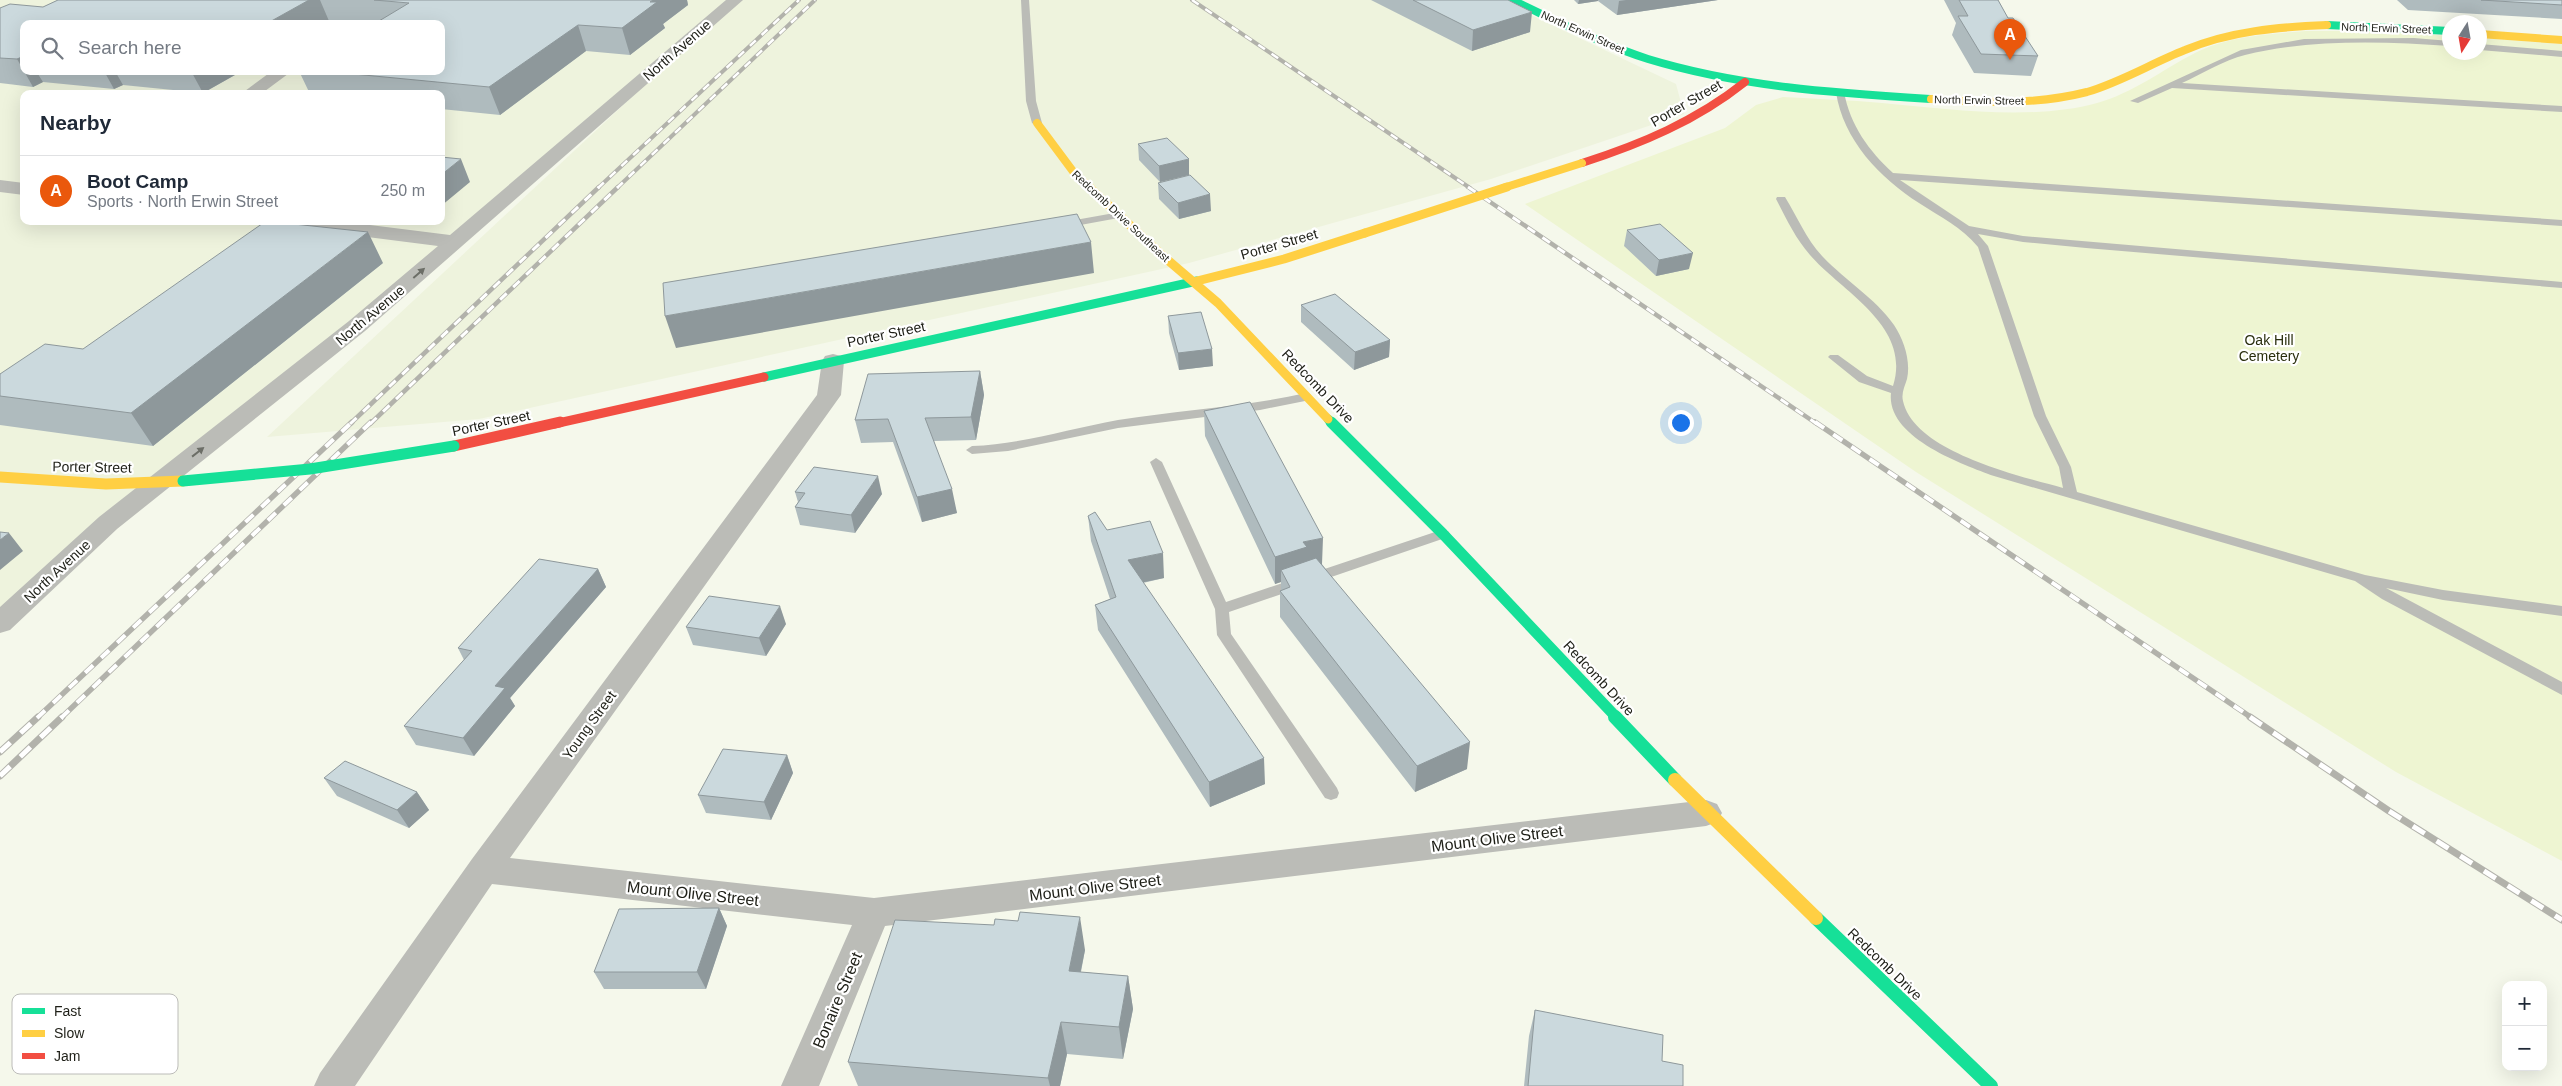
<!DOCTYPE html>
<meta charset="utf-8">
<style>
body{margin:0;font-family:Helvetica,sans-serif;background:#f6f6f7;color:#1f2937}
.controls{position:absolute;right:15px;bottom:15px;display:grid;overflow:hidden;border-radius:10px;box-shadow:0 5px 20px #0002}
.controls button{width:45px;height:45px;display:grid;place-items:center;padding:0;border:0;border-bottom:1px solid #e0e1e3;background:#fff;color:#1f2937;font:25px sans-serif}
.compass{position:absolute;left:2442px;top:15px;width:45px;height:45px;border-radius:50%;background:#fff;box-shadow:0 5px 20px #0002;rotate:191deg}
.you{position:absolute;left:1680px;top:422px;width:18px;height:18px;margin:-12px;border:4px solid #fff;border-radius:50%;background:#1a73e8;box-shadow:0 0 0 8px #1a73e833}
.badge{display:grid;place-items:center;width:32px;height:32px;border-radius:50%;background:#ea580c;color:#fff;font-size:16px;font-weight:700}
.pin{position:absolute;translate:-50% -41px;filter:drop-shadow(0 1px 2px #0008)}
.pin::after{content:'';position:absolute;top:26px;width:18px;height:15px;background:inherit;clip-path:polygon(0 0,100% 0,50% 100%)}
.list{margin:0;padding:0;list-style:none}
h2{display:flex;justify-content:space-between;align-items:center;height:65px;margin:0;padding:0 20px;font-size:21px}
h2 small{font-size:16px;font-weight:400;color:#747a83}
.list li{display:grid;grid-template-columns:32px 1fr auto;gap:15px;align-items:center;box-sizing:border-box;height:70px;padding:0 20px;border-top:1px solid #e0e1e3}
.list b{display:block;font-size:19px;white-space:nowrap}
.list p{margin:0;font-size:16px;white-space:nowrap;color:#747a83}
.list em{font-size:16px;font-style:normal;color:#747a83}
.icon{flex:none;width:28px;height:28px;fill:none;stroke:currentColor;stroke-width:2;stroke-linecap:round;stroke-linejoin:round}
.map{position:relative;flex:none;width:2562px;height:1086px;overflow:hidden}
.search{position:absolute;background:#fff;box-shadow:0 5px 20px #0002;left:20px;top:20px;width:425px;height:55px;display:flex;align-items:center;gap:12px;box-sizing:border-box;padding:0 18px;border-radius:10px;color:#747a83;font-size:19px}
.panel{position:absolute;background:#fff;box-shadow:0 5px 20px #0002;left:20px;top:90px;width:425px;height:135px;border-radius:10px}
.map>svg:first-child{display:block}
</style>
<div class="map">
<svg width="2562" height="1086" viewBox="0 0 2562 1086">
<rect width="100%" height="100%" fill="#f5f8eb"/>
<!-- built -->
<path fill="#eef3dd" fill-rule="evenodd" d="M0,0h1499l177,84 8,30 -193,65 -302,84 -710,156 -212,18 454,-423 -721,609zM24,24h417v47h-417zM24,94h417v127h-417z"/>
<!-- green -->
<path fill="#eef5d2" d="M2306,31h82l61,5 1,16h30v-14l82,6v817l-166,-89 -480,-300 -391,-268 200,-76 31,-23 27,-8c33,2 66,3 99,6 65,6 151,18 215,0 36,-10 65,-33 98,-50 33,-17 74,-19 111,-22z"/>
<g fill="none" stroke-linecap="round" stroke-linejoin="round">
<!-- lane -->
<path fill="#bbbcb7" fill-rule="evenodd" d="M1021,0h8l7,101 6,22 -5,3 -5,-3 -6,-22z
M2414,38l36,3v5c-66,-5 -142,-7 -205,9 -21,5 -43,19 -63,28l380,23v6l-390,-24 -34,15 -8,-2 111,-51 63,-11z
M2480,44l82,7v6l-82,-7z
M1840,89l4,3c6,33 25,59 49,81l669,47v6l-662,-46 69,46 54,10 539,46v6l-476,-40 -63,-6 -45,-8 10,12 58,170 25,51 6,25 288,83 78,15 119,16v10l-119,-16 -57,-12 176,94v13l-180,-96 -27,-18 -361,-105c-32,-12 -108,-39 -103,-83l-32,-11 -31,-25 2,-2h8l29,21 26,10c19,-60 -51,-94 -83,-131 -15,-17 -24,-37 -34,-56l1,-2h8c13,21 21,42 38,60 23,24 52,41 71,68 10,15 17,36 13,54 -2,7 -6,14 -4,22 11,51 117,75 160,87l-4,-21 -25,-51 -56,-169c-16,-20 -38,-30 -59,-44 -39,-25 -76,-63 -83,-111z
M1120,212l4,1v4l-60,11 -5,-3 5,-3z
M1306,393l4,1 2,3 -2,3 -50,10 -142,18 -110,23 -36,3 -6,-4 6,-4c50,-2 97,-17 146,-26 62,-10 126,-13 188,-27z
M1156,458l6,4 64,140 212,-71h10l2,3 -2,3 -219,75 2,22 106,154 2,5 -2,5 -6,2 -6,-2 -108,-163 -2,-26 -65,-147z"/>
<!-- street -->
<path fill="#bbbcb7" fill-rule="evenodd" d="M726,0h17l-378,331 -248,198 -107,101 -10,3v-26l99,-90 250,-196 89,-75 -149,-19 -7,-2 -3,-4h59l112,14z
M272,71h20l-31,23h-20z
M0,180l24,3v12l-24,-3z
M833,354l8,2 3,5 -3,34 -331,463 364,40 832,-98 11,4 5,9 -5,9 -11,4 -821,100 -66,160h-38l71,-161 -360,-41 -137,202h-41l6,-13 152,-214 345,-464 5,-34 3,-5z"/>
<!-- fast-far3 -->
<path stroke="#16e098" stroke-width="8" d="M1512,0c45,21 89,44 136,59 92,28 188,34 283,40
M2327,25l123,6"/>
<!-- fast-far2 -->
<path stroke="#16e098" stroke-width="9" d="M764,377l433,-96
M1328,419l5,5"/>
<!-- fast-far1 -->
<path stroke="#16e098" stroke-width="11" d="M1331,422l112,112 174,184"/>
<!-- fast -->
<path stroke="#16e098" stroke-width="14" d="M1615,717l60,63
M1816,918l175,168"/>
<!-- slow-far3 -->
<path stroke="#ffcf43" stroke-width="8" d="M2480,34l82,6
M1931,99c52,4 105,6 156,-7 34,-10 65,-29 98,-42 45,-19 94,-23 142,-25
M1037,123l38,51 16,14"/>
<!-- slow-far2 -->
<path stroke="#ffcf43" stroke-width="9" d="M1089,187l74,69 55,47 110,116
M1197,281l87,-22 81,-26"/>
<!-- slow-far1 -->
<path stroke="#ffcf43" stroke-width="11" d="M0,477l106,7 77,-3"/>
<!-- slow -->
<path stroke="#ffcf43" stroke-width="14" d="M1675,780l141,138"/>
<!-- jam-far2 -->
<path stroke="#f24e42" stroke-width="8" d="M1582,163c59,-19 114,-42 163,-81"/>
<!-- jam-far1 -->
<path stroke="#f24e42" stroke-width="9" d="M554,424l210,-47"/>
<!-- jam -->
<path stroke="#f24e42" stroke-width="11" d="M454,446l106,-24"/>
<!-- rail-far3 casing -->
<g stroke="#b2b2ab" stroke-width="4">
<path id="rail-far3" d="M1192,0l278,188
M598,188l201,-188
M617,188l198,-188"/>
</g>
<!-- rail-far2 casing -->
<g stroke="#b2b2ab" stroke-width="4.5">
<path id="rail-far2" d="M1468,187l349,237
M350,424l249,-237
M370,424l248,-237"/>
</g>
<!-- rail-far1 casing -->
<g stroke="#b2b2ab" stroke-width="5.5">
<path id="rail-far1" d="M1815,422l437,296
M37,718l315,-296
M61,718l310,-296"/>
</g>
<!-- rail casing -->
<g stroke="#b2b2ab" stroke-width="7">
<path id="rail" d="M2250,717l139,94 173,109
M0,752l38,-35
M0,776l62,-59"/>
</g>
<!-- rail-far3 -->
<use href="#rail-far3" stroke="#fff" stroke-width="2.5" stroke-dasharray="8" stroke-linecap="butt"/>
<!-- rail-far2 -->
<use href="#rail-far2" stroke="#fff" stroke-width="3" stroke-dasharray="9" stroke-linecap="butt"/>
<!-- rail-far1 -->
<use href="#rail-far1" stroke="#fff" stroke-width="4" stroke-dasharray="11" stroke-linecap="butt"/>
<!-- rail -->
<use href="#rail" stroke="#fff" stroke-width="5" stroke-dasharray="14" stroke-linecap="butt"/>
<!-- fast-bridge -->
<path stroke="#16e098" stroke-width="11" d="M183,481l127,-12 144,-23"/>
<!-- slow-bridge-far1 -->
<path stroke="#ffcf43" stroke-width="8" d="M1503,188l79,-25"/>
<!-- slow-bridge -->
<path stroke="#ffcf43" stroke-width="9" d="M1365,233l142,-46"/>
</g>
<!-- wall -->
<path fill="#afbbbe" d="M58,0h629l1,5 -25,19 2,4 -35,27 -44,-4 -86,64 -59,-6v-15h-131l-11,-23h142v-47h-81l-31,-3 -4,3h-301v47h218l-39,22 -80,-8 -9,4 -71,-7 -10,5 -33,-4v-75l43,-1z
M1371,0h137l22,32 -58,19z
M1574,0h144l-101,15 -19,-14 -20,3z
M1944,0h54l10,18 30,38 -7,20 -57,-3 -22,-38 4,-12z
M2397,0h165v19l-154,-9z
M1138,144l51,31 -29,7 -21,-22z
M1158,183l53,28 -32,8 -20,-20z
M1627,230l62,39 -33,7 -32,-30z
M383,263l-230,183 -153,-21v-51l83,-25z
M1301,305l89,35 -1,17 -35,13 -53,-48z
M1168,316l45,50 -34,4 -10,-37z
M980,371l4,24 -8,45 -42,1 23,72 -35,9 -29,-80 -32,1 -6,-23z
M1204,411l118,153 145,205 -52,23 -135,-175v-26l1,-1v-8l-6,2 -70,-148z
M795,492l87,2 -27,39 -55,-8 -5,-18 3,-5z
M1088,516l19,14 57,48 -21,5 122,201 -55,23 -112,-177 -3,-25 15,-6 -19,-58z
M598,569l8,18 -96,111 5,8 -41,50 -58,-11 -12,-19 60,-66 -6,-12z
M786,624l-20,32 -73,-11 -7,-18z
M787,755l6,18 -22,47 -65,-7 -8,-18z
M324,778l93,14 12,18 -20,18 -72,-32z
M719,908l8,18 -21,63h-102l-10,-17z
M994,925l91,25 -4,22 47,4 5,33 -10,50 -56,-5 -7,32h-202l-10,-24z
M1535,1010l127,51 21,25h-159l5,-50z"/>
<!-- shaded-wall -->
<path fill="#8e989b" d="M309,0h11l9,21 -4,3h-59z
M653,0h34l1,5 -25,19 2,4 -35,27 -8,-27z
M1579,0h19v1l-20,3z
M1626,0h92l-101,15 2,-14z
M1532,12l-2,20 -58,19 1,-21z
M578,25l8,26 -86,64 -11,-28z
M24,56v15l-7,-12z
M24,71h12l7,11 -10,5z
M104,71h11l8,14 -9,4z
M191,71h51l-39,22z
M461,159l9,23 -29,24v-31z
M1189,159v16l-29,7 -1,-16z
M1210,194l1,17 -32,8 -1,-16z
M368,232l15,31 -230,183 -22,-33z
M1091,242l3,31 -418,75 -11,-32z
M1693,253l-4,16 -33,7 3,-16z
M1390,340l-1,17 -35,13 1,-18z
M1212,349l1,17 -34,4 -1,-17z
M980,371l4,24 -8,45 -5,-23z
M878,476l4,18 -27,39 -4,-18z
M952,489l5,24 -35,9 -5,-25z
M9,533l14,18 -23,19v-30z
M1323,538l-1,26 -16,4 -25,2v12l-6,2v-27l28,-15z
M1163,553l1,25 -34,7 -2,-25z
M598,569l8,18 -96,111 5,8 -41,50 -11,-18 32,-52z
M780,606l6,18 -20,32 -7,-18z
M1470,742l-3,27 -52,23 2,-26z
M787,755l6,18 -22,47 -7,-18z
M1264,758l1,26 -55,23 -1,-25z
M417,792l12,18 -20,18 -12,-18z
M719,908l8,18 -21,63 -9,-17z
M1080,917l5,33 -11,54 -5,-33z
M1128,976l5,33 -10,50 -4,-32z
M1061,1022l6,32 -7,32h-10l-2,-8z"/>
<!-- building -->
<path fill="#cbd9dd" stroke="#8e989b" d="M58,0h251l-43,24h-242v32l-7,3 -17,-1v-50l10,-4 33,3z
M374,0h279l-3,2h7l-35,26 -44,-3 -89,62 -167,-16h119v-47h-67l35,-21z
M1413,0h95l24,12 -59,18z
M1959,0h39l10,18h5l25,38 -57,-2 -23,-38h10z
M2481,0h81v5z
M1167,138l22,21 -30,7 -21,-22z
M441,157l20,2 -20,16z
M1190,175l20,19 -32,9 -20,-20z
M1077,214l14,28 -426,74 -2,-33z
M266,221l102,11 -237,181 -131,-17v-22l45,-30 38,5z
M1660,224l33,29 -34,7 -32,-30z
M1335,294l55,46 -35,12 -54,-47z
M1201,312l11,37 -34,4 -10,-37z
M980,371l-9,46 -46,1 27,71 -35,8 -29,-78 -33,1 13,-46z
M1250,402l73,136 -20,4 4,5 -32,10 -71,-146z
M814,467l64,9 -27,39 -56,-8 10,-14 -10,-1z
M1095,512l12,18 43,-9 13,32 -35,7 136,198 -55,24 -114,-177 21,-8 -28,-81z
M0,532l9,1 -9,7z
M1316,558l154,184 -53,24 -137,-175 10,-4 -9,-17z
M539,559l59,10 -103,117 10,2 -42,50 -59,-12 68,-75 -14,-3z
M709,596l71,10 -21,32 -73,-11z
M723,749l64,6 -23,47 -66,-7z
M345,761l72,31 -20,18 -73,-32z
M719,908l-22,64h-103l25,-63z
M1020,912l60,5 -11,54 59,5 -9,51 -58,-5 -13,56 -200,-16 47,-142 99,5 1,-6 23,2z
M1535,1010l128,25 -1,26 21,4v21h-155z"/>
<!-- one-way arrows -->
<defs><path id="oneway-solid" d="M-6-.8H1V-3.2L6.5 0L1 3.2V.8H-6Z" transform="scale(1.25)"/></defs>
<g fill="#6c6e67">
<use href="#oneway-solid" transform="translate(419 273) rotate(-41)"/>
<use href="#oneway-solid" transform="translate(198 452) rotate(-38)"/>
</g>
<g text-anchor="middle" stroke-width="4.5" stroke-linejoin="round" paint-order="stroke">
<!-- far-street labels -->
<g font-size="11" fill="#1e1f17" stroke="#fff">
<text transform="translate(2386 28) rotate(2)" y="4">North Erwin Street</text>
<text transform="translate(1583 32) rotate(24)" y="4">North Erwin Street</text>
<text transform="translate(1979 100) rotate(1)" y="4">North Erwin Street</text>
<text transform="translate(1121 216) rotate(43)" y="4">Redcomb Drive Southeast</text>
</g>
<!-- street labels -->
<g font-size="14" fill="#1e1f17" stroke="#fff">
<text transform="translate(677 50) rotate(-41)" y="5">North Avenue</text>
<text transform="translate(1686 103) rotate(-30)" y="5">Porter Street</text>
<text transform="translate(1279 244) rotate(-16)" y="5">Porter Street</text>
<text transform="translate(370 315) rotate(-40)" y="5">North Avenue</text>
<text transform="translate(886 334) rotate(-12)" y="5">Porter Street</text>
<text transform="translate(1318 386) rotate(46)" y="5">Redcomb Drive</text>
<text transform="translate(491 423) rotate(-12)" y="5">Porter Street</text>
<text transform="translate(92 467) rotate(1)" y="5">Porter Street</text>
<text transform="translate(57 571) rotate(-43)" y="5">North Avenue</text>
<text transform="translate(1599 678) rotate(47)" y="5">Redcomb Drive</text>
<text transform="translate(589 725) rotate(-54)" y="5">Young Street</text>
<text transform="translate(1885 964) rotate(44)" y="5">Redcomb Drive</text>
</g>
<!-- park labels -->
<g font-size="14" fill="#2a2f0e" stroke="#fff">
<text x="2269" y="345">Oak Hill<tspan x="2269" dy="16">Cemetery</tspan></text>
</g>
<!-- near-street labels -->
<g font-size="16" fill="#1e1f17" stroke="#fff">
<text transform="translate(1497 838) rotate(-7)" y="6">Mount Olive Street</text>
<text transform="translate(1095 887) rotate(-7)" y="6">Mount Olive Street</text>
<text transform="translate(693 893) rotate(6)" y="6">Mount Olive Street</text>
<text transform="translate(837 1000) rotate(-67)" y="6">Bonaire Street</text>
</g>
</g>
<!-- legend -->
<rect x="12" y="994" width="166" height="80" rx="8" fill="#fff" stroke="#bcbcb9" stroke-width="1"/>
<rect x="22" y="1008" width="23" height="6" fill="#16e098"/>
<rect x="22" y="1030" width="23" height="7" fill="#ffcf43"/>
<rect x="22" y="1053" width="23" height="6" fill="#f24e42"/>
<g font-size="14" fill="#1e1f17">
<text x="54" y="1016">Fast</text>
<text x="54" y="1038">Slow</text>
<text x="54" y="1061">Jam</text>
</g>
</svg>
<div class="controls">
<button>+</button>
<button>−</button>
</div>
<svg class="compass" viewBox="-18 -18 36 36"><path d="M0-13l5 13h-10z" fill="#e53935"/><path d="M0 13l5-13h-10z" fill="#747a83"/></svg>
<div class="you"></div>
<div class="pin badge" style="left:2010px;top:60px">A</div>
<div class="search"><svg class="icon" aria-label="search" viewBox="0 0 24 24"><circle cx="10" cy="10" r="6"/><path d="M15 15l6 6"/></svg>Search here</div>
<section class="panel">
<h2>Nearby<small></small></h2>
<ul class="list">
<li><span class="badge">A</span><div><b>Boot Camp</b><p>Sports · North Erwin Street</p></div><em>250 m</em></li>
</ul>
</section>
</div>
